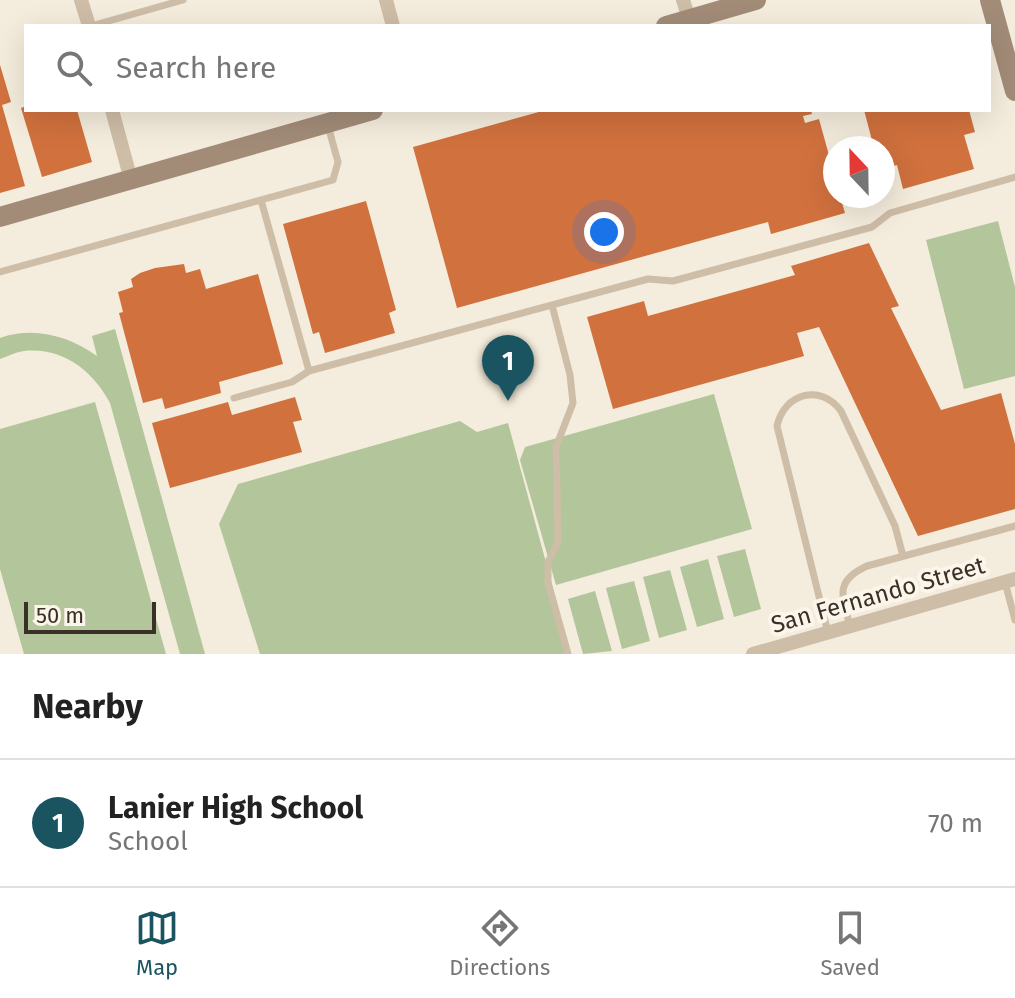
<!DOCTYPE html>
<style>
body{margin:0;font-family:"Fira Sans",sans-serif;background:#f2f2f2;color:#222}
.compass{position:absolute;left:823px;top:136px;width:72px;height:72px;border-radius:50%;background:#fff;box-shadow:0 8px 32px #0002;rotate:338deg}
.scale{position:absolute;left:24px;bottom:20px;width:132px;box-sizing:border-box;padding-left:8px;border:4px solid #3a3028;border-top:0;font-size:22px;line-height:28px;white-space:nowrap;color:#3a3028;-webkit-text-stroke:6px #fbf5ea;paint-order:stroke}
.you{position:absolute;left:604px;top:232px;width:28px;height:28px;margin:-20px;border:6px solid #fff;border-radius:50%;background:#1a73e8;box-shadow:0 0 0 12px #1a73e833}
.badge{display:grid;place-items:center;width:52px;height:52px;border-radius:50%;background:#195460;color:#fff;font-size:26px;font-weight:700}
.pin{position:absolute;translate:-50% -66px;filter:drop-shadow(0 2px 4px #0008)}
.pin::after{content:'';position:absolute;top:42px;width:28px;height:24px;background:inherit;clip-path:polygon(0 0,100% 0,50% 100%)}
.list{margin:0;padding:0;list-style:none}
h2{display:flex;justify-content:space-between;align-items:center;height:104px;margin:0;padding:0 32px;font-size:34px}
h2 small{font-size:26px;font-weight:400;color:#767676}
.list li{display:grid;grid-template-columns:52px 1fr auto;gap:24px;align-items:center;box-sizing:border-box;height:128px;padding:0 32px;border-top:2px solid #e0e0e0}
.list b{display:block;font-size:30px;white-space:nowrap}
.list p{margin:0;font-size:26px;white-space:nowrap;color:#767676}
.list em{font-size:26px;font-style:normal;color:#767676}
.icon{flex:none;width:44px;height:44px;fill:none;stroke:currentColor;stroke-width:2;stroke-linecap:round;stroke-linejoin:round}
.map{position:relative;flex:none;width:1015px;height:654px;overflow:hidden}
.search{position:absolute;background:#fff;box-shadow:0 8px 32px #0002;left:24px;right:24px;top:24px;height:88px;display:flex;align-items:center;gap:20px;box-sizing:border-box;padding:0 28px;border-radius:0px;color:#767676;font-size:30px}
.sheet{height:232px;background:#fff}
nav{display:flex;justify-content:space-around;align-items:center;box-sizing:border-box;height:112px;border-top:2px solid #e0e0e0;background:#fff;font-size:22px;color:#767676}
nav a{display:grid;justify-items:center;gap:4px}
nav .on{color:#195460}
.map>svg:first-child{display:block}
</style>
<div class="map">
<svg width="1015" height="654" viewBox="0 0 1015 654">
<rect width="100%" height="100%" fill="#f4ecdc"/>
<!-- pitch -->
<path fill="#b3c59b" d="M998,221l17,66v89l-51,13 -38,-149z
M115,329l90,325h-25l-70,-251c-17,-32 -47,-56 -86,-52 -8,1 -16,5 -24,8v-21c34,-12 69,-2 97,18l-5,-20z
M714,394l38,135 -196,56 -36,-125 5,-13z
M95,402l71,252h-142l-24,-85v-140z
M460,421l17,11 31,-9 63,231h-311l-41,-130 19,-40z
M745,549l16,60 -27,8 -17,-61z
M708,559l16,60 -27,8 -17,-60z
M670,570l17,60 -28,8 -16,-61z
M634,581l16,60 -28,8 -16,-61z
M595,591l17,60 -29,3 -15,-55z"/>
<!-- building -->
<path fill="#d1713e" d="M0,65l11,37 -9,3 23,81 -25,7z
M26,106v4h51l15,52 -50,15 -21,-69z
M546,110h265l1,4 -9,2 2,7 14,-4 16,58v19h5l5,17 -74,21 -3,-12 -311,86 -44,-161z
M864,110h105l6,22 -11,3 10,34 -71,20 -6,-24 -14,4v-21h-9z
M366,201l30,109 -7,3 6,20 -70,20 -6,-21 -6,2 -30,-110z
M869,243l30,63 -8,2 50,102 60,-17 14,51v65l-97,27 -99,-209 -22,6 7,23 -191,53 -26,-92 57,-16 4,15 147,-41 -4,-9z
M184,264l2,9 14,-4 6,20 52,-15 25,90 -64,18 2,11 -56,16 -3,-11 -19,5 -24,-90 4,-1 -5,-20 15,-5 -2,-8 9,-6 15,-5z
M295,397l7,23 -9,2 9,30 -132,36 -18,-65 76,-21 4,13z"/>
<g fill="none" stroke-linecap="round" stroke-linejoin="round">
<!-- lane -->
<path stroke="#cebda7" stroke-width="7" d="M91,26l92,-26
M261,200l48,171
M0,272l333,-92 5,-18 -10,-36
M552,305l18,70 3,28 -17,44 2,95 -10,20v21l20,71
M234,398l58,-16 17,-11 339,-92 25,2 199,-54 18,-14 125,-36
M1005,582l10,38
M850,626c-8,-30 -16,-45 17,-60l148,-40
M828,633l-51,-207c7,-33 44,-43 64,-15l54,115 8,30"/>
<!-- street -->
<path stroke="#cebda7" stroke-width="14" d="M81,0l8,26
M386,0l7,26
M683,0l6,19
M112,110l19,70
M753,654l262,-75"/>
<!-- secondary -->
<path stroke="#a28c78" stroke-width="20" d="M990,0l25,91
M666,26l90,-26
M0,217l373,-107"/>
</g>
<g text-anchor="middle" stroke-width="8" stroke-linejoin="round" paint-order="stroke">
<!-- street labels -->
<g font-size="24" fill="#3a3028" stroke="#fbf5ea">
<text transform="translate(878 595) rotate(-16)" y="8">San Fernando Street</text>
</g>
</g>
</svg>
<svg class="compass" viewBox="-18 -18 36 36"><path d="M0-13l5 13h-10z" fill="#e53935"/><path d="M0 13l5-13h-10z" fill="#767676"/></svg>
<div class="scale">50 m</div>
<div class="you"></div>
<div class="pin badge" style="left:508px;top:401px">1</div>
<div class="search"><svg class="icon" aria-label="search" viewBox="0 0 24 24"><circle cx="10" cy="10" r="6"/><path d="M15 15l6 6"/></svg>Search here</div>
</div>
<section class="sheet">
<h2>Nearby<small></small></h2>
<ul class="list">
<li><span class="badge">1</span><div><b>Lanier High School</b><p>School</p></div><em>70 m</em></li>
</ul>
</section>
<nav>
<a class="on"><svg class="icon" aria-label="map" viewBox="0 0 24 24"><path d="M3 6l6-2 6 2 6-2v14l-6 2-6-2-6 2zM9 4v14M15 6v14"/></svg>Map</a>
<a><svg class="icon" aria-label="directions" viewBox="0 0 24 24"><path d="M12 3l9 9-9 9-9-9zM9 14v-3h6M13 9l2 2-2 2"/></svg>Directions</a>
<a><svg class="icon" aria-label="saved" viewBox="0 0 24 24"><path d="M7 4h10v16l-5-4-5 4z"/></svg>Saved</a>
</nav>
